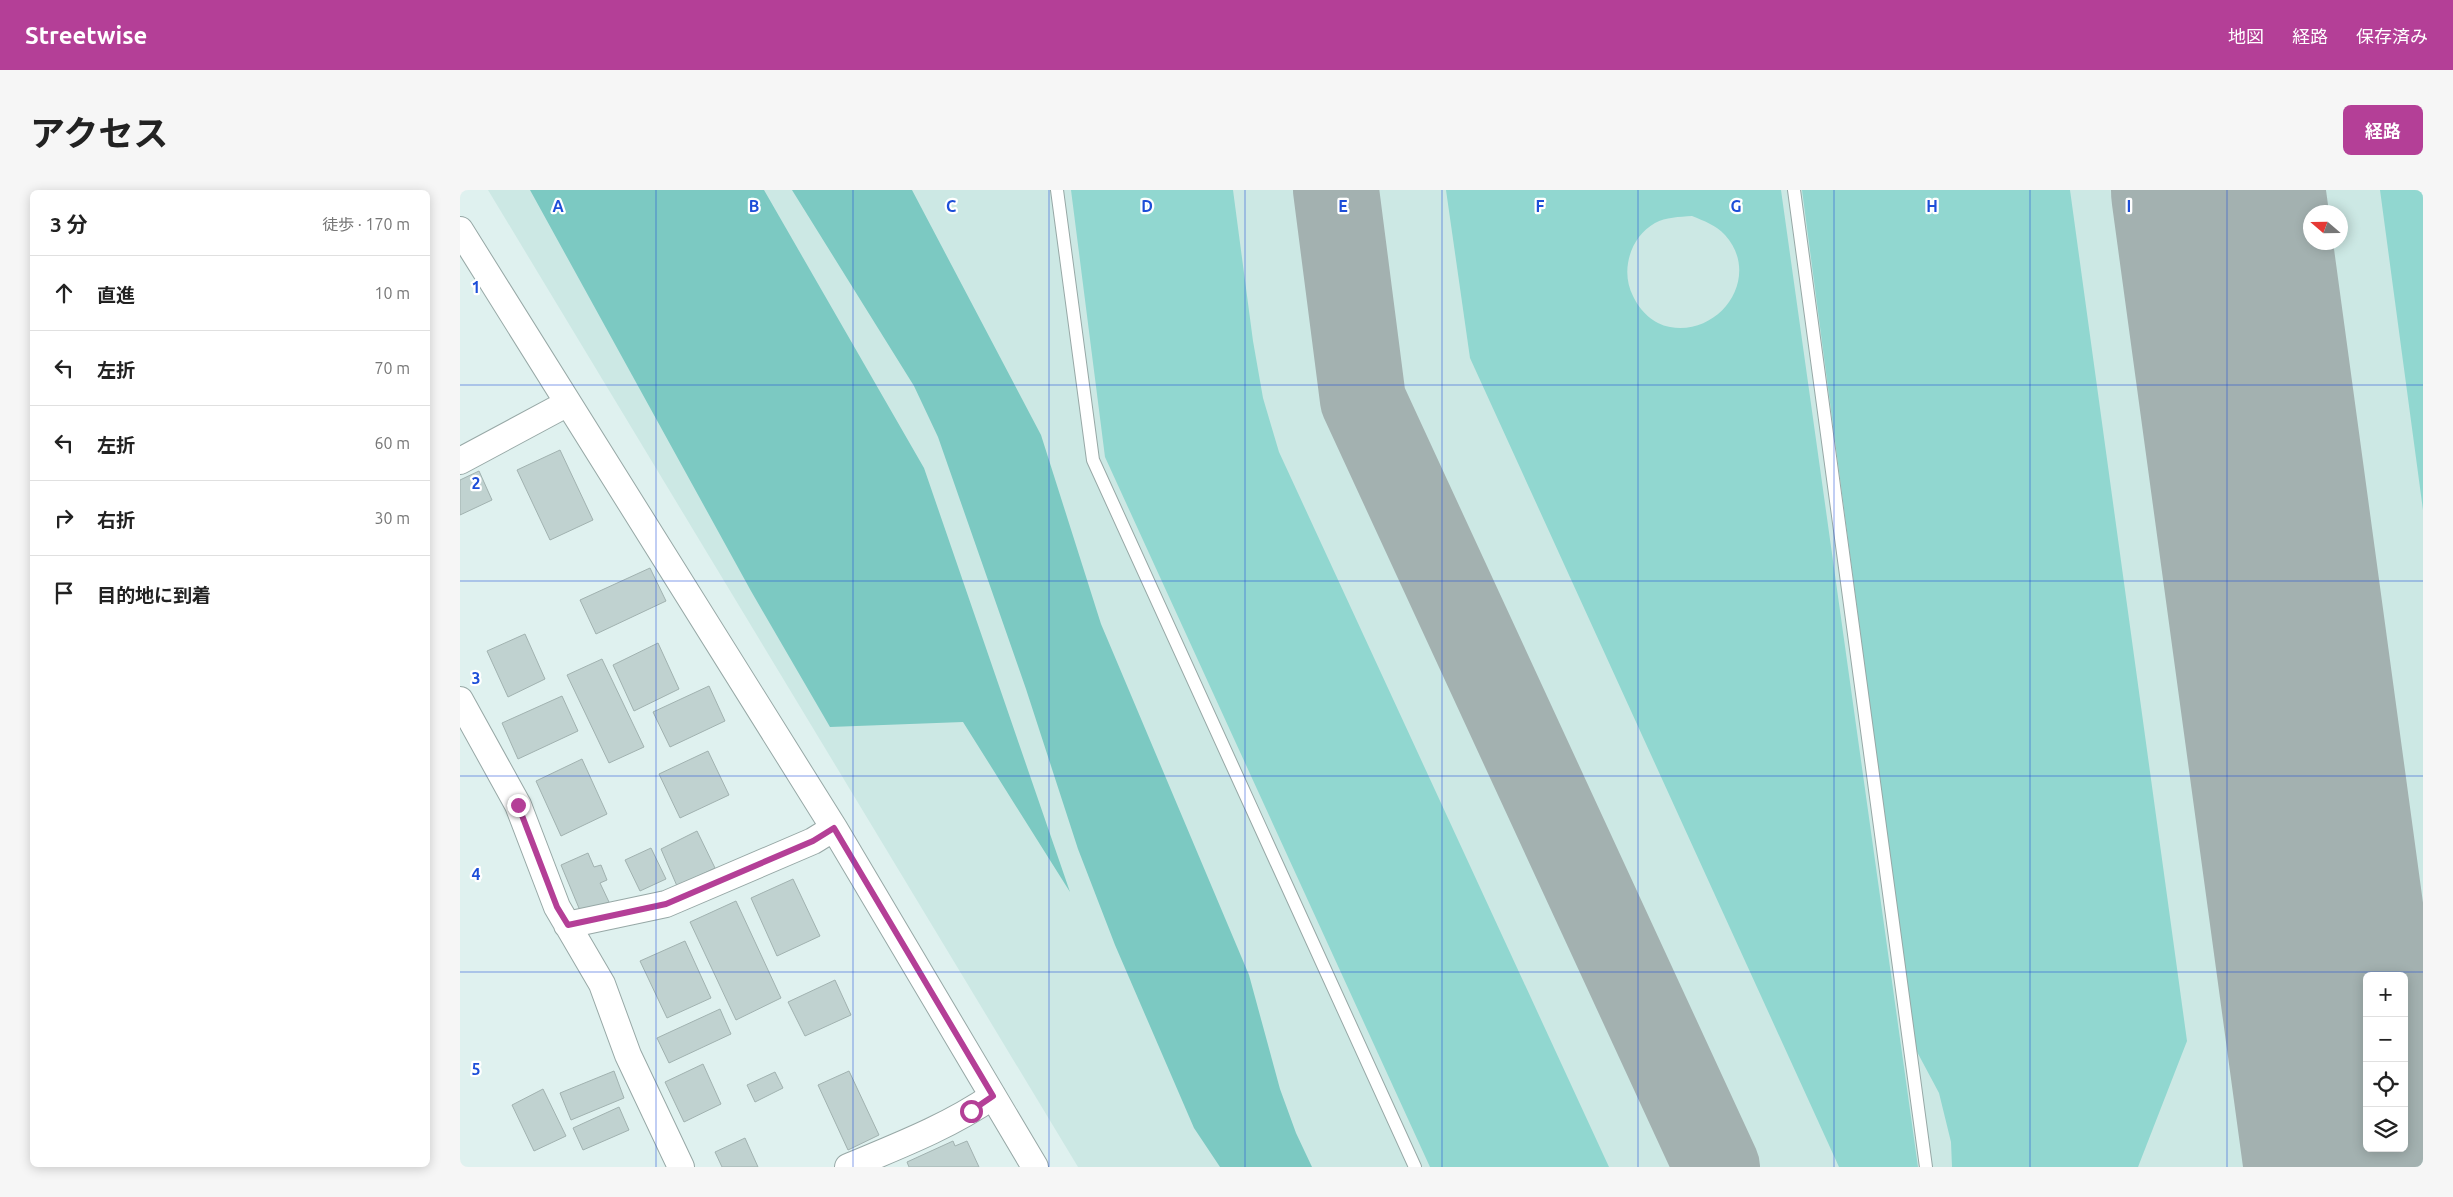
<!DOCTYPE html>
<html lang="ja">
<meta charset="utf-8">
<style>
body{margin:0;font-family:Ubuntu,"Noto Sans JP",sans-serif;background:#f6f6f6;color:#222}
.controls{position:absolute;right:15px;bottom:15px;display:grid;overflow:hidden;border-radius:8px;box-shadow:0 2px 12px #0003}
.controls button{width:45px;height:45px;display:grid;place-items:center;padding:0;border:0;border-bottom:1px solid #e0e0e0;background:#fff;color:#222;font:25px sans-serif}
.compass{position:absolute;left:1843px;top:15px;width:45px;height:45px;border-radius:50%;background:#fff;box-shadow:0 2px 12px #0003;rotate:290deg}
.stop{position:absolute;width:15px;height:15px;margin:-11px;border:4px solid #b43f97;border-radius:50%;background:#fff}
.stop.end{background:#b43f97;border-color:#fff;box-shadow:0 1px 5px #0008}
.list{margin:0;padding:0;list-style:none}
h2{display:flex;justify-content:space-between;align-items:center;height:65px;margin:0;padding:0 20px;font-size:21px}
h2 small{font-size:16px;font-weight:400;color:#767676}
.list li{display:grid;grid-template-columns:32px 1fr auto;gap:15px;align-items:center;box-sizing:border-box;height:75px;padding:0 20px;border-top:1px solid #e0e0e0}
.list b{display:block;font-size:19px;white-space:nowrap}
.list em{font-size:16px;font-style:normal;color:#767676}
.icon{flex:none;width:28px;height:28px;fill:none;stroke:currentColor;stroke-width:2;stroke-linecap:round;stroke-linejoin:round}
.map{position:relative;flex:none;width:1963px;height:977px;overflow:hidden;border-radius:8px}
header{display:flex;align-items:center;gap:30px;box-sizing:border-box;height:70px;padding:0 25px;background:#b43f97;color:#fff}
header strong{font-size:24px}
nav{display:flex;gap:28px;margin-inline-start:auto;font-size:18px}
.intro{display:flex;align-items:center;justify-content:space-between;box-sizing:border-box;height:120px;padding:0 30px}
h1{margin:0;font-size:35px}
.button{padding:12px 22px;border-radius:8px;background:#b43f97;color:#fff;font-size:18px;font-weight:700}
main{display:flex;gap:30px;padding:0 30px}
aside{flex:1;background:#fff;border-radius:8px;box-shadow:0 2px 12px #0003}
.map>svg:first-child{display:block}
</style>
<header>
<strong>Streetwise</strong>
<nav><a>地図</a><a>経路</a><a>保存済み</a></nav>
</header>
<div class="intro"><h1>アクセス</h1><a class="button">経路</a></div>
<main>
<aside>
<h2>3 分<small>徒歩 · 170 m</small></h2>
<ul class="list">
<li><svg class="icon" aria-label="ahead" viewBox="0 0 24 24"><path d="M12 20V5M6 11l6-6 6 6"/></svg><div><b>直進</b></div><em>10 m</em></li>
<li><svg class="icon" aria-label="left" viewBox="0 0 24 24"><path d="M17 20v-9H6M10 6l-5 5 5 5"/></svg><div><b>左折</b></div><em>70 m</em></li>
<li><svg class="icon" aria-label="left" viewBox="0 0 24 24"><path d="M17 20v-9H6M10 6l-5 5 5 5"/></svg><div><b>左折</b></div><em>60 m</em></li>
<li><svg class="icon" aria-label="right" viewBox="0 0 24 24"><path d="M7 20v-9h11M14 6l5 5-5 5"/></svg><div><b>右折</b></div><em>30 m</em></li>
<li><svg class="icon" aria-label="arrive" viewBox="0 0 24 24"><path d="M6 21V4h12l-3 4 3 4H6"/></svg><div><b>目的地に到着</b></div></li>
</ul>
</aside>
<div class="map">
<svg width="1963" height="977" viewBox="0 0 1963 977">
<rect width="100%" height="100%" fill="#dff1ef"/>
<!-- built -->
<path fill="#cce8e4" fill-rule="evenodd" d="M28,0h1935v977h-1345zM1850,22h30v30h-30zM1907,786h37v172h-37z"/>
<!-- green -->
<path fill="#91d7d0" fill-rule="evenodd" d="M611,0h162l20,151 10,57 16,54 330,715h-179l-325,-710z
M986,0h335l137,977h-79l-369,-809zM1232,26c12,5 24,9 33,19 37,41 -4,101 -55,92 -17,-3 -30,-16 -37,-31 -13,-25 -3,-59 22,-73 11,-6 24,-6 37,-7z
M1342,0h268l117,851 -49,126h-186l-1,-25 -12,-49 -24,-45z
M1920,0h43v320z"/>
<!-- forest -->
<path fill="#7cc9c2" d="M70,0h234l160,278 146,424 -107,-170 -133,5 -79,-136z
M332,0h120l129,245 60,189 148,351 31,114 16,44 16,34h-92l-26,-39 -79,-183 -37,-96 -52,-160 -88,-252 -24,-51z"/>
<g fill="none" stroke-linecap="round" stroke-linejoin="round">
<!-- taxiway -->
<path stroke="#a3b1b0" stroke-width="86" d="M876,0l27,210 354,767"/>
<!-- runway -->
<path stroke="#a3b1b0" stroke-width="214" d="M1758,0l133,977"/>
</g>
<!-- building -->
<path fill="#c0d2d0" stroke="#a1b2b0" d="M100,260l33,70 -43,20 -33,-70z
M19,281l13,29 -32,15v-35z
M190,378l16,33 -70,33 -16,-34z
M65,444l20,45 -37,18 -21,-46z
M198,453l21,46 -45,22 -21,-46z
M142,469l42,88 -35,16 -42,-88z
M249,496l16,35 -55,26 -17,-35z
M102,506l16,35 -60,28 -16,-36z
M248,561l21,44 -49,23 -21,-44z
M122,569l25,55 -46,22 -25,-55z
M237,641l18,37 -38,18 -16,-37z
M191,658l15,31 -26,12 -15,-31z
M128,663l6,14 7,-2 6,15 -7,3 9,19 -28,11 -20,-48z
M333,689l27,57 -43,20 -26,-58z
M276,711l45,97 -45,22 -46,-98z
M225,751l26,57 -44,20 -27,-57z
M375,790l16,35 -46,21 -17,-34z
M260,819l11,25 -62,29 -12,-25z
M243,874l18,40 -37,18 -19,-40z
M154,881l10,27 -53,22 -11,-27z
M389,881l30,64 -31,15 -30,-65z
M315,882l8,16 -28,14 -8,-17z
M83,899l23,47 -32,15 -22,-46z
M159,917l10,23 -46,20 -10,-22z
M285,948l13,29h-36l-7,-15z
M493,951l2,5 12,-5 12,26h-70l-2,-5z"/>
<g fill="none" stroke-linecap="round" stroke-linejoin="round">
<!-- service casing -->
<g stroke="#97a8a6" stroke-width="14">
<path id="service" d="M597,0l36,270 322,707
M1334,0l132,977"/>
</g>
<!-- minor casing -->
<g stroke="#97a8a6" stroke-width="28">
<path id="minor" d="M0,40l374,598 201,339
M0,271l108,-58
M0,510l58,105 39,102 45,77 26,71 53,112
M107,735l99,-21 147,-63 21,-13
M388,977c50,-21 100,-40 145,-71"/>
</g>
<!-- service -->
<use href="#service" stroke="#fff" stroke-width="12"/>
<!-- minor -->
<use href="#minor" stroke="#fff" stroke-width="26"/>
</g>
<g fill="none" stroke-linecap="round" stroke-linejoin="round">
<!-- route -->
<path stroke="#b43f97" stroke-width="6" d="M58,615l39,102 11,18 98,-21 147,-63 21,-13 159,268 -22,15"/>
</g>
<!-- grid -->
<path fill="none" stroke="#1d4ed8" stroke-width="1" stroke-opacity="0.55" d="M196,0v977M393,0v977M589,0v977M785,0v977M982,0v977M1178,0v977M1374,0v977M1570,0v977M1767,0v977M0,195h1963M0,391h1963M0,586h1963M0,782h1963"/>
<g font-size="16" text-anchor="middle" font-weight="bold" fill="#1d4ed8" stroke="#fff" stroke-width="4.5" stroke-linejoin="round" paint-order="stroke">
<text x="98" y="22">A</text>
<text x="294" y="22">B</text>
<text x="491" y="22">C</text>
<text x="687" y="22">D</text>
<text x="883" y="22">E</text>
<text x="1080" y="22">F</text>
<text x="1276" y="22">G</text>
<text x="1472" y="22">H</text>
<text x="1669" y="22">I</text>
<text x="16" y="103">1</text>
<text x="16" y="299">2</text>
<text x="16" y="494">3</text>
<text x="16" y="690">4</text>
<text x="16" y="885">5</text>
</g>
</svg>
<div class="controls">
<button>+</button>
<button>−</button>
<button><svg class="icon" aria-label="locate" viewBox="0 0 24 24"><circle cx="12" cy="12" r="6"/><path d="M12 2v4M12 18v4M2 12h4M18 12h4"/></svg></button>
<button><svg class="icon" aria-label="layers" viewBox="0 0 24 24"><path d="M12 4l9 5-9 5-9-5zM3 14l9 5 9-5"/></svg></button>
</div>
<svg class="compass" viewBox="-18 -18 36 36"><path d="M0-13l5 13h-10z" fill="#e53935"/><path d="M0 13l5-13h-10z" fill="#767676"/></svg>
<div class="stop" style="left:511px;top:921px"></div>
<div class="stop end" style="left:58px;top:615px"></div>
</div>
</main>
